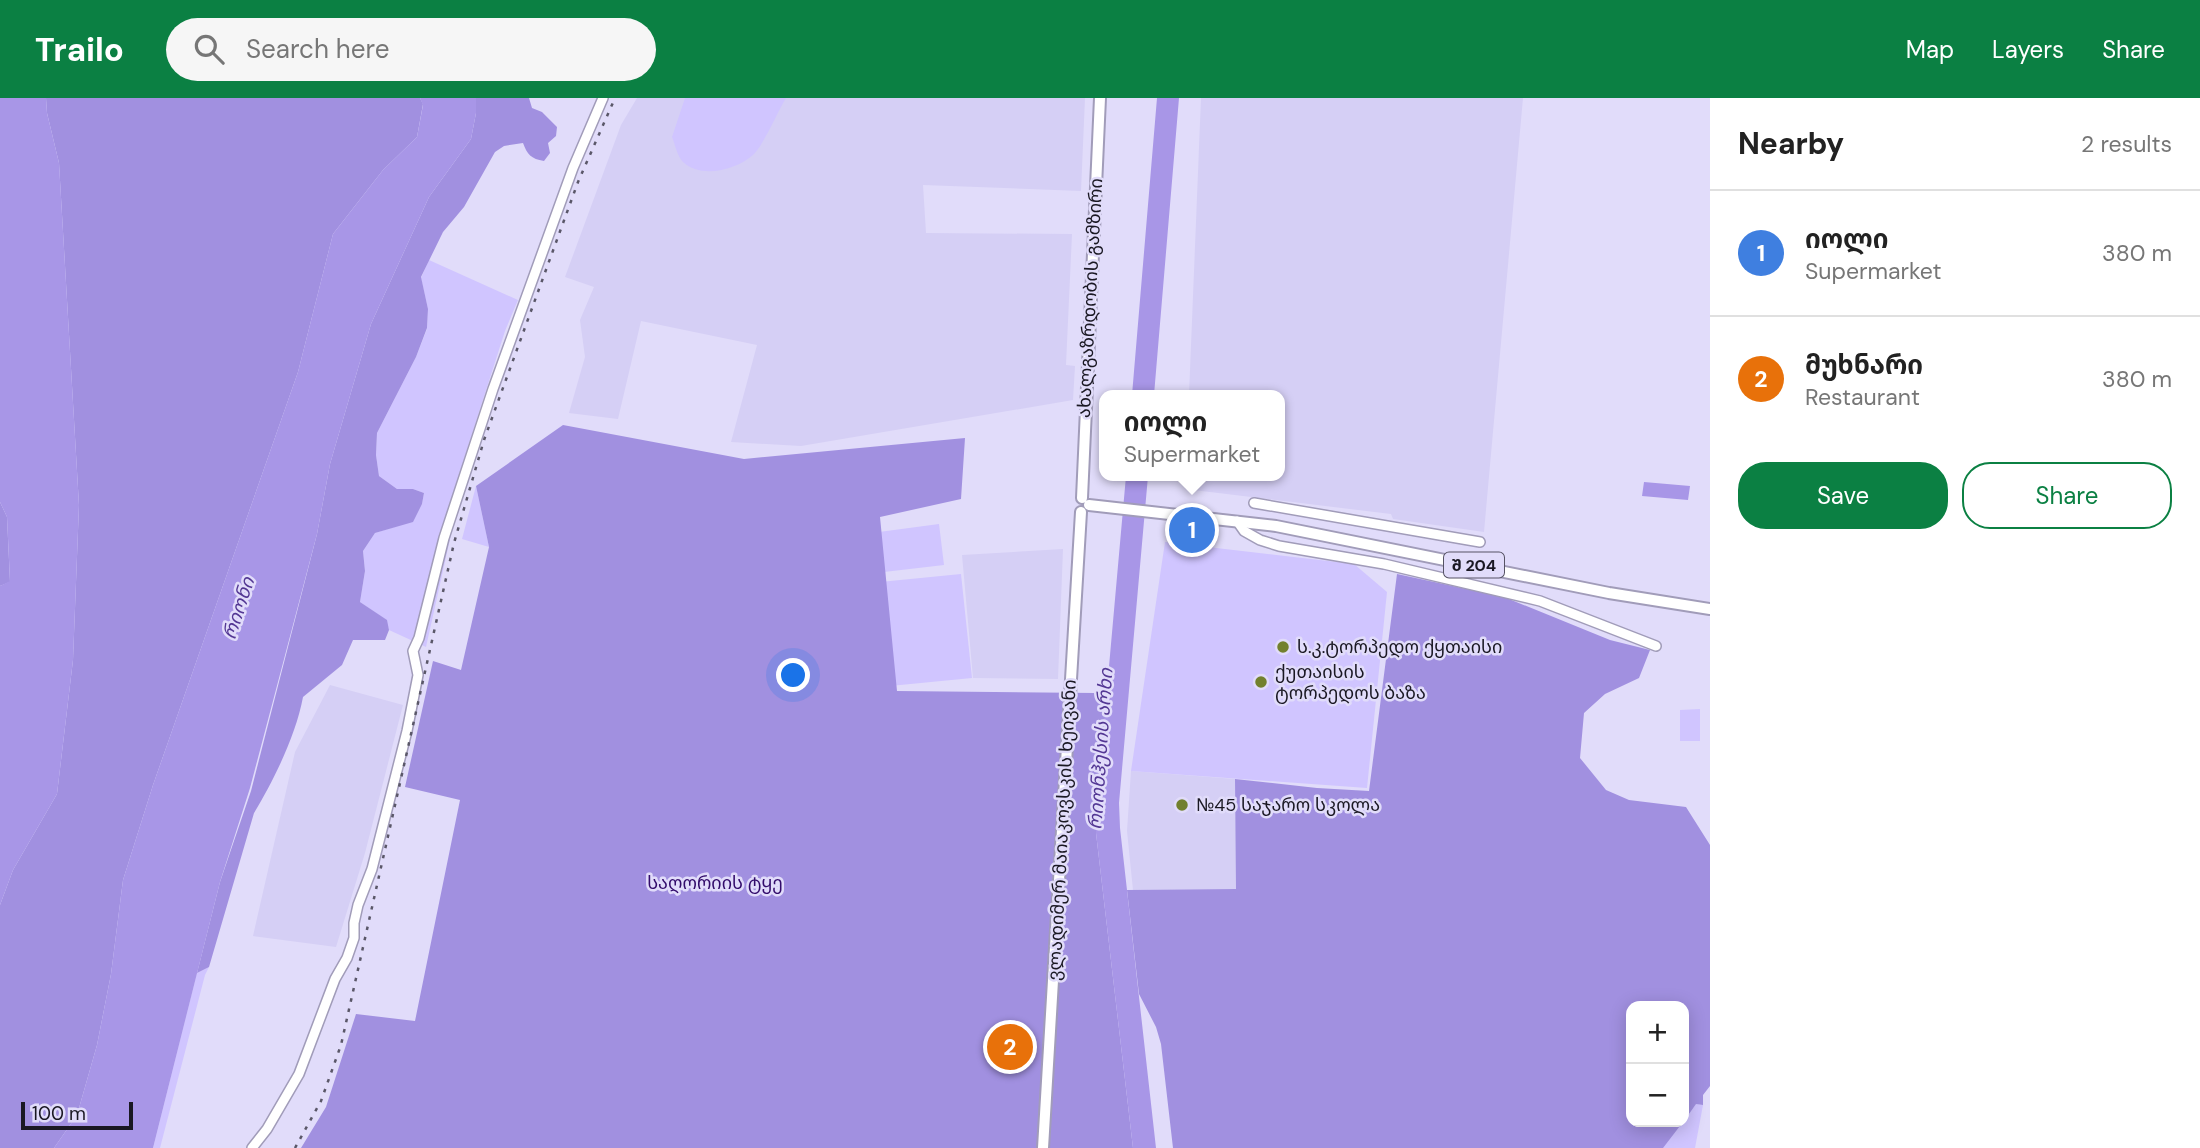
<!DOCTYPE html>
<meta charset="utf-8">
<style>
body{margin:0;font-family:"DM Sans","Noto Sans Georgian",sans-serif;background:#f6f6f6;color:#222}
.controls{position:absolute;right:21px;bottom:21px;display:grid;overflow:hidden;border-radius:14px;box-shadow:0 4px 18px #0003}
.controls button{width:63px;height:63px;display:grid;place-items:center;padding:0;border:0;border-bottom:2px solid #e0e0e0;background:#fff;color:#222;font:35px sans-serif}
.scale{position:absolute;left:21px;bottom:18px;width:112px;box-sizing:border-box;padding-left:7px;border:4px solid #1a1823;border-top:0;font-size:19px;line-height:24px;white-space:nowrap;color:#1a1823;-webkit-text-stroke:5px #e1dcfa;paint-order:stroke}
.you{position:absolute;left:794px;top:578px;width:24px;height:24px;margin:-18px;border:5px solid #fff;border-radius:50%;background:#1a73e8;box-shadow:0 0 0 10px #1a73e833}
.badge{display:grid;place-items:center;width:46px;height:46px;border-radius:50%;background:#0b8043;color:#fff;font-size:23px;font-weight:700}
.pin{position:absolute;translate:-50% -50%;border:4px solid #fff;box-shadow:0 2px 7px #0006}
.popup{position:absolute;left:1099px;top:292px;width:186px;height:91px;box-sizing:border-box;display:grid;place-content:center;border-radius:14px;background:#fff;filter:drop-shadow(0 2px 5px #0005);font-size:23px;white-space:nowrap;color:#767676}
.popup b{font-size:26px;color:#222}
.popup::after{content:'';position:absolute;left:50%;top:100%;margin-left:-14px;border:14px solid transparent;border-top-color:#fff}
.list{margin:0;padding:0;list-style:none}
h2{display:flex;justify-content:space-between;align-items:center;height:91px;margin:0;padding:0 28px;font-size:30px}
h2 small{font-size:23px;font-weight:400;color:#767676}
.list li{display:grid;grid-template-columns:46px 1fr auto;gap:21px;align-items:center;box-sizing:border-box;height:126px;padding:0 28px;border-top:2px solid #e0e0e0}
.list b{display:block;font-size:26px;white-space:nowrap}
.list p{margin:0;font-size:23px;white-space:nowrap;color:#767676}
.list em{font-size:23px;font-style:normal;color:#767676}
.actions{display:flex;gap:14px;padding:21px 28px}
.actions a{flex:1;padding:16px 0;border:2px solid #0b8043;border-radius:28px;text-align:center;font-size:24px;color:#0b8043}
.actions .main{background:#0b8043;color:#fff}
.icon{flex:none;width:38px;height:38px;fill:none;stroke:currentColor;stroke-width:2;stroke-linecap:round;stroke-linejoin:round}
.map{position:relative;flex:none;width:1710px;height:1050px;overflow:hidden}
header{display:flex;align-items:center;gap:42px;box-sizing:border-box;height:98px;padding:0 35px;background:#0b8043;color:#fff}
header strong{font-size:33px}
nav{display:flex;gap:38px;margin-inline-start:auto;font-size:24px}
.search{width:490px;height:63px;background:#f6f6f6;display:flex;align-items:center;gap:18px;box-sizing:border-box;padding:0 24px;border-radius:38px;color:#767676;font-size:26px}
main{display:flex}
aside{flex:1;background:#fff}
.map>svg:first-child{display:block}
</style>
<header>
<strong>Trailo</strong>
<div class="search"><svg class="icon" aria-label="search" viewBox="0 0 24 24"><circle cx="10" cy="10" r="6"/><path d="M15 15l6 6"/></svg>Search here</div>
<nav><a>Map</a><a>Layers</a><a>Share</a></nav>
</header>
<main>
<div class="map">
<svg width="1710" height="1050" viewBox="0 0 1710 1050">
<rect width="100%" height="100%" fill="#e1dcfa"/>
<!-- built -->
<path fill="#d5cff5" d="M637,0h448l-4,93 -158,-6 3,48 146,1 -6,131 9,1 -2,34 -272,46 -70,-4 26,-97 -116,-24 -23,98 -49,-6 16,-56 -5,-37 14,-33 -29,-10 56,-152z
M1201,0h322l-39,434 -91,-13 -2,-5 -206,-25 1,-13h94v-81h-91z
M1063,451l-5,130 -85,-1 -11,-123z
M330,587l73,20 -38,148 -29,94 -83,-11 42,-184z
M1131,673l104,8 2,110 -104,1 -6,-59z"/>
<!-- green -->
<path fill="#d0c5ff" d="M685,0h101c-8,13 -23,48 -33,57 -17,15 -52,24 -70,7 -6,-6 -8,-18 -11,-25z
M429,162l89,40 -13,31 -63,197 9,7 -25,112 -37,-17 -3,-10 -26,-18 5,-31 -2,-20 12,-18 38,-12 9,-17 2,-11 -11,-4h-16l-18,-13 -3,-21 1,-22 39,-76 11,-28 1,-20 -7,-31z
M476,388l13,61 -27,-8z
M939,426l5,41 -60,7 -5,-40z
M1165,444l189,22 33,28 -20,196 -236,-17z
M961,476l11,104 -82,8 -10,-104z
M1700,611v32h-20v-31z
M209,869l-4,8 -45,173h-7l44,-175z
M1684,1004l19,3 -8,43h-185l121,-26h53z"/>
<!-- forest -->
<path fill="#a190e0" d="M46,0h374l3,6 -6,33 -34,33 -50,64 -35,138 -145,413 -30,95 -12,94 -14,71 -20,70 -23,33h-54v-243l13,-35 44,-76 16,-134 6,-155 -20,-342 -12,-50z
M476,0h53l3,10 10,4 15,15 -1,9 -8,7 2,10 -6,8c-13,-2 -17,-7 -21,-18l-19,3 -9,6 -31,55 -21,25 -22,45 7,32 -1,19 -11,29 -39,76 -1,22 3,21 18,13h16l11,4 -2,11 -9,18 -38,11 -12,18 2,20 -5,31 27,18 2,10 -4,10h-32l-11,25 -39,32c-7,38 -29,83 -49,116l-45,154 -12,6 23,-91 31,-91 66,-257 13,-70 41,-140 58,-127 42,-58 5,-26z
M563,327l181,34 221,-21 -4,61 -81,18 17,174 198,2 12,3 -11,116v21l37,315h-832l25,-41 30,-93 59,7 45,-221 -55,-13 28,-126 28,9 28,-123 -13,-61z
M0,404l7,15 3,65 -10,4z
M1397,476l107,23 106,43 40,10 -11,28 -34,16 -21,19 -4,45 26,32 23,10 57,7 24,38v241l-7,9v10l-7,-1 -12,17v-115h-53v116h52l-20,26h-490l-12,-104 -5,-17 -17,-33 -12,-104 109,-1 -1,-110 82,9 52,3z"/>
<!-- water -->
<path fill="#a896e7" d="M0,0h46l1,15 12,50 20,342 -6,155 -16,134 -44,76 -13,35v-319l10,-5 -3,-64 -7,-15z
M420,0h56v15l-5,26 -42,58 -58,127 -41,140 -13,70 -67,254 -30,94 -67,266h-99l23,-33 20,-70 14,-71 12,-94 30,-95 145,-413 35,-138 50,-64 34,-33 6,-32z
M1157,0h22l-25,297h-22z
M1126,378h22l-29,327 1,25 36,320h-23l-37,-315v-21z
M1644,384l46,4 -2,14 -46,-4z"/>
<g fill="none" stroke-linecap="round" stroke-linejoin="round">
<!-- minor casing -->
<g stroke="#a19cb9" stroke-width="12">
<path id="minor" d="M1254,405l226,39
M1237,423l7,10 16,9 19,6 105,18 156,37 116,45
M252,1050l15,-19 32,-55 36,-95 12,-21 7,-20v-15l4,-18 14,-36 35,-138 11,-56 -5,-24 6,-13 25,-100 49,-149 80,-221 30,-70"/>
</g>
<!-- major casing -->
<g stroke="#a19cb9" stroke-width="14">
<path id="major" d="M1082,400l18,-400
M1089,407l187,21 333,67 101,16
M1043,1050l38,-636"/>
</g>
<!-- minor -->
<use href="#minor" stroke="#fff" stroke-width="9"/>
<!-- major -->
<use href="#major" stroke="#fff" stroke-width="10"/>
<!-- rail -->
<path stroke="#5a5768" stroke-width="2.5" stroke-dasharray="3.5 7" stroke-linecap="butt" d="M295,1050l26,-47 20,-56 113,-502 30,-103 94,-258 37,-84"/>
</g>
<!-- markers -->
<g fill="#72802e" stroke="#e1dcfa" stroke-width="2.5">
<circle cx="1283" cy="549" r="7"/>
<circle cx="1261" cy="584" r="7"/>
<circle cx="1182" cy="707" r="7"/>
</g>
<g text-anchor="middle" stroke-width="5" stroke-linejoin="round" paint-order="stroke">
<!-- shield labels -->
<rect fill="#e1dcfa" stroke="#565364" stroke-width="2" x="1444" y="454.5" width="60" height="25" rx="5"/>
<g font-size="16" font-weight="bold" fill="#1a1823">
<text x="1474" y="473">შ 204</text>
</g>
<!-- street labels -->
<g font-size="18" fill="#1a1823" stroke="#e1dcfa">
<text transform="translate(1090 200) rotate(-87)" y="6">ახალგაზრდობის გამზირი</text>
<text transform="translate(1062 732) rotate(-87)" y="6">ვლადიმერ მაიაკოვსკის ხეივანი</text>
</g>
<!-- poi labels -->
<g font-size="18" fill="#1a1823" stroke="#e1dcfa" text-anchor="start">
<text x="1297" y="555">ს.კ.ტორპედო ქყთაისი</text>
<text x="1275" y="580">ქუთაისის<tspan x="1275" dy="21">ტორპედოს ბაზა</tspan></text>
<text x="1196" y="713">№45 საჯარო სკოლა</text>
</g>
<!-- park labels -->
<g font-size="18" fill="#320b6b" stroke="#e1dcfa">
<text x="715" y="791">საღორიის ტყე</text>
</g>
<!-- water labels -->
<g font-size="19" font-style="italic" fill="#533794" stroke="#e1dcfa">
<text transform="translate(238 510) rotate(-72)" y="7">რიონი</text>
<text transform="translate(1100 651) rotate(-86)" y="7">რიონჰესის არხი</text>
</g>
</g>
</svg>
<div class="controls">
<button>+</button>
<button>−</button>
</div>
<div class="scale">100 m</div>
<div class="you"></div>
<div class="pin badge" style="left:1192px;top:432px;background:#3f7fe0">1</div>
<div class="popup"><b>იოლი</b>Supermarket</div>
<div class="pin badge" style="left:1010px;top:949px;background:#e8710a">2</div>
</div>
<aside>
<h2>Nearby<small>2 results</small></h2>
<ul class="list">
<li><span class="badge" style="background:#3f7fe0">1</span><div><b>იოლი</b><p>Supermarket</p></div><em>380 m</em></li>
<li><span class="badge" style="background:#e8710a">2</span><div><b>მუხნარი</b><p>Restaurant</p></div><em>380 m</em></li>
</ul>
<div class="actions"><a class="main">Save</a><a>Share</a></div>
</aside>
</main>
